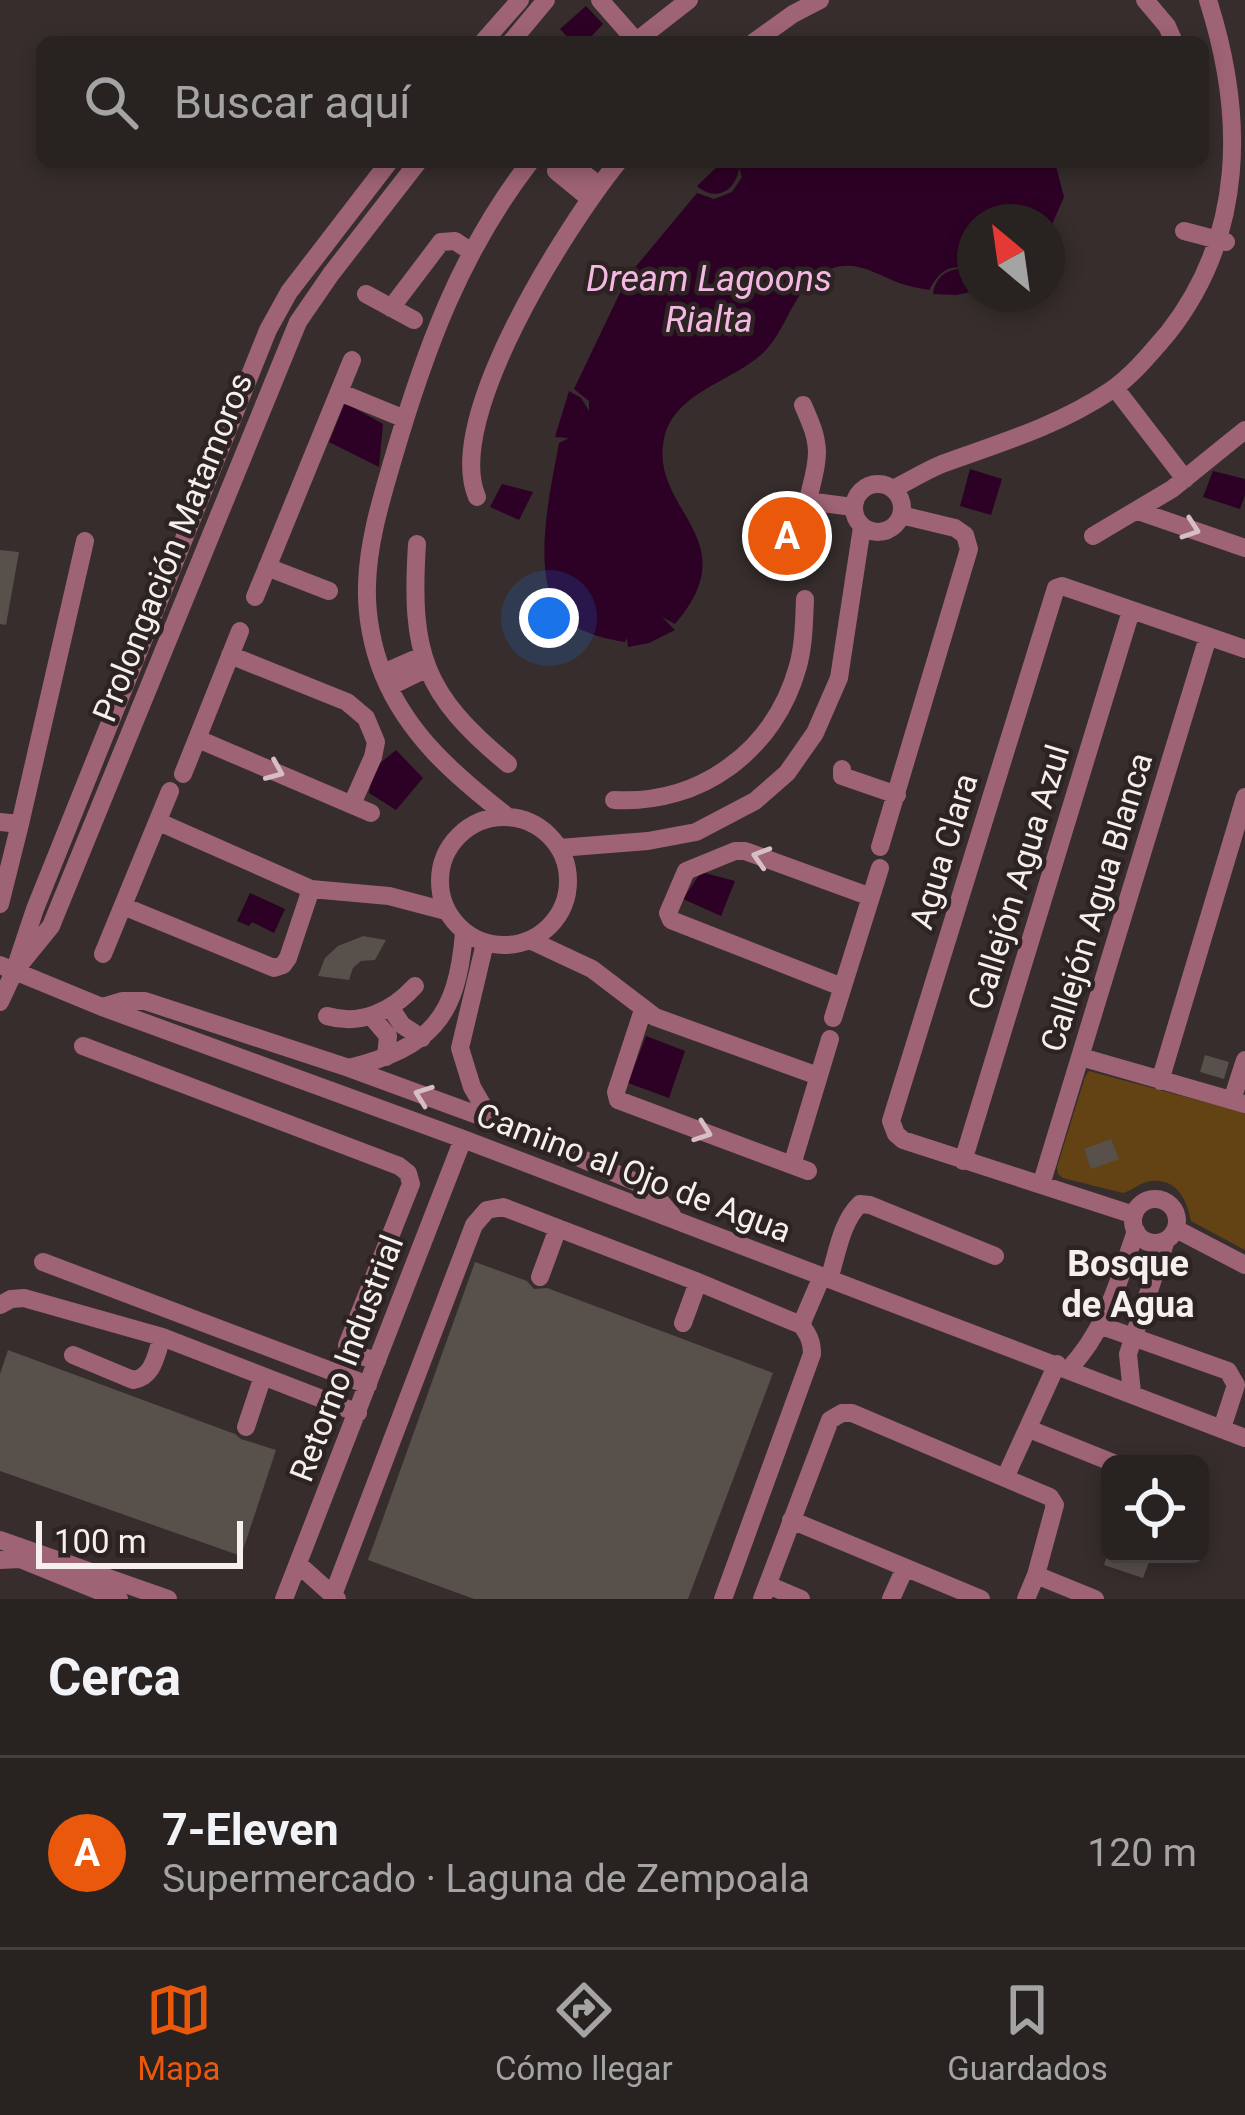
<!DOCTYPE html>
<html lang="es">
<meta charset="utf-8">
<style>
body{margin:0;font-family:Roboto,sans-serif;background:#342f2e;color:#f1f3f6}
.controls{position:absolute;right:36px;bottom:36px;display:grid;overflow:hidden;border-radius:18px;box-shadow:0 6px 18px #0003}
.controls button{width:108px;height:108px;display:grid;place-items:center;padding:0;border:0;border-bottom:3px solid #443f3f;background:#282221;color:#f1f3f6;font:60px sans-serif}
.compass{position:absolute;left:957px;top:204px;width:108px;height:108px;border-radius:50%;background:#282221;box-shadow:0 6px 18px #0003;rotate:331deg}
.scale{position:absolute;left:36px;bottom:30px;width:207px;box-sizing:border-box;padding-left:12px;border:6px solid #f5efee;border-top:0;font-size:33px;line-height:42px;white-space:nowrap;color:#f5efee;-webkit-text-stroke:9px #2c2322;paint-order:stroke}
.you{position:absolute;left:549px;top:618px;width:42px;height:42px;margin:-30px;border:9px solid #fff;border-radius:50%;background:#1a73e8;box-shadow:0 0 0 18px #1a73e833}
.badge{display:grid;place-items:center;width:78px;height:78px;border-radius:50%;background:#ea580c;color:#fff;font-size:39px;font-weight:700}
.pin{position:absolute;translate:-50% -50%;border:6px solid #fff;box-shadow:0 3px 12px #0006}
.list{margin:0;padding:0;list-style:none}
h2{display:flex;justify-content:space-between;align-items:center;height:156px;margin:0;padding:0 48px;font-size:51px}
h2 small{font-size:39px;font-weight:400;color:#a5a4a5}
.list li{display:grid;grid-template-columns:78px 1fr auto;gap:36px;align-items:center;box-sizing:border-box;height:192px;padding:0 48px;border-top:3px solid #443f3f}
.list b{display:block;font-size:45px;white-space:nowrap}
.list p{margin:0;font-size:39px;white-space:nowrap;color:#a5a4a5}
.list em{font-size:39px;font-style:normal;color:#a5a4a5}
.icon{flex:none;width:66px;height:66px;fill:none;stroke:currentColor;stroke-width:2;stroke-linecap:round;stroke-linejoin:round}
.map{position:relative;flex:none;width:1245px;height:1599px;overflow:hidden}
.search{position:absolute;background:#282221;box-shadow:0 6px 18px #0003;left:36px;right:36px;top:36px;height:132px;display:flex;align-items:center;gap:30px;box-sizing:border-box;padding:0 42px;border-radius:18px;color:#a5a4a5;font-size:45px}
.sheet{height:348px;background:#282221}
nav{display:flex;justify-content:space-around;align-items:center;box-sizing:border-box;height:168px;border-top:3px solid #443f3f;background:#282221;font-size:33px;color:#a5a4a5}
nav a{display:grid;justify-items:center;gap:6px}
nav .on{color:#ea580c}
.map>svg:first-child{display:block}
</style>
<div class="map">
<svg width="1245" height="1599" viewBox="0 0 1245 1599">
<rect width="100%" height="100%" fill="#362d2c"/>
<!-- green -->
<path fill="#634314" d="M1089,1071l156,42v137l-54,-29c-4,-21 -14,-43 -40,-40 -10,1 -18,9 -28,12l-60,-15 -5,-4 -1,-7 28,-90z"/>
<!-- water -->
<path fill="#2d0025" d="M586,6l17,18 -17,18h-14l-12,-13z
M722,162h333l9,35 -17,39v-14h-72v50c-23,-11 -35,-2 -46,18 -8,-2 -18,-3 -27,-6 -24,-8 -42,-24 -69,-16 -38,12 -43,57 -68,83 -31,31 -91,40 -101,88 -15,72 85,99 11,185l-13,-7 13,13 -26,13 -21,4 -1,-9 -2,4c-20,-3 -47,-10 -61,-24 -36,-36 -13,-130 -5,-175l10,-5 -14,-1 14,-46 12,7 8,13v-10l-15,-12 54,-113 69,-83 17,6 18,-7 10,-15 -3,-9c-3,22 -22,35 -42,18z
M959,269l16,7v15l-19,4 -23,-1c2,-15 11,-24 26,-25z
M345,403l38,21 -4,43 -50,-25z
M970,469l32,10 -11,36 -31,-9z
M1213,471l32,8v16l-5,14 -37,-12z
M502,484l31,8 -14,28 -29,-13z
M396,750l27,28 -27,32 -27,-17 4,-24z
M701,872l34,9 -14,35 -38,-17z
M250,893l35,16 -11,24 -22,-11 -3,4 -12,-5z
M646,1036l39,15 -16,47 -41,-15z"/>
<!-- building -->
<path fill="#58504b" d="M0,550l19,2 -13,73 -6,-1z
M363,936l23,4 -11,20 -14,1 -8,7 -4,12 -31,-4 7,-18 13,-12z
M1205,1055l24,7 -5,17 -24,-7z
M1111,1139l8,20 -28,10 -7,-20z
M475,1262l52,19 7,8 13,-1 226,85 -85,226h-214l-106,-39z
M8,1350l227,84 6,5 35,11 -35,106 -241,-85v-97z
M1108,1554h44l-9,24 -39,-13z"/>
<g fill="none" stroke-linecap="round" stroke-linejoin="round">
<!-- minor -->
<path stroke="#9e6375" stroke-width="18" d="M600,0l36,41
M1145,0l22,26 7,16
M483,42l37,-42
M511,42l35,-42
M635,42l54,-42
M754,42l39,-28 27,-14
M568,162l31,23
M556,171l33,27
M1184,231l42,11
M366,294l48,26
M391,308l50,-66 14,-1 15,10
M1115,388l70,91
M339,392l66,27
M803,405c7,16 14,31 14,48 -1,38 -24,58 2,95
M854 508a24 24 0 1 1 48 0a24 24 0 1 1-48 0Z
M893,489c16,-8 32,-18 49,-25 58,-21 116,-38 168,-73 22,-15 41,-38 58,-58 77,-98 77,-217 40,-333
M477,497c-34,-79 91,-273 141,-335
M807,501l46,6
M1138,511l107,37
M1093,536l79,-47 73,-59
M417,544c-7,109 6,150 91,220
M267,567l62,24
M255,597l97,-237
M230,655l117,47 19,16 10,24 -3,15 -21,47
M383,673l39,-17
M389,687l39,-19
M198,739l173,74
M842,769v7l55,19
M183,774l57,-143
M614,800c87,5 161,-50 184,-134 6,-22 6,-44 7,-67
M508,817c-51,-40 -100,-81 -125,-143 -11,-27 -17,-60 -16,-89 1,-43 14,-85 26,-126 32,-109 67,-206 137,-297
M440 881a64 64 0 1 1 128 0a64 64 0 1 1-128 0Z
M0,822l20,2 -20,80
M159,822l152,67 78,7 57,15
M20,824l65,-283
M880,847l89,-298 -4,-14 -10,-7 -54,-13
M559,848l89,-7 48,-9 59,-31 32,-28 28,-40 24,-55 23,-151
M123,906l151,62 9,-3 5,-7 23,-69
M530,940l62,29 63,48 163,59
M485,943l-25,105 12,39 19,33
M103,954l67,-163
M21,963l30,-37 247,-604 33,-48 87,-112
M0,965l102,42 361,132 782,299
M842,987l-171,-67 -3,-7 18,-42 49,-20h10l126,46
M0,1002l14,-30 21,-63 233,-579 21,-38 100,-130
M102,1007l20,-6h23l204,67 142,52 147,63 13,8 21,24
M390,1007l12,18 20,13
M643,1010l-27,82 2,8 190,71
M327,1016c34,10 65,-5 88,-30
M371,1016l17,20 -2,21
M833,1018l47,-150
M83,1046l316,120 9,7 3,11 -64,161 4,8 26,8
M1081,1057l164,47
M349,1068c82,-21 108,-50 115,-135
M1160,1081l85,-284
M1232,1100l13,-40
M963,1161l168,-550
M792,1165l38,-126
M1041,1185l167,-548
M1133 1221a22 22 0 1 1 44 0a22 22 0 1 1-44 0Z
M1134,1215l-231,-75 -7,-6 -5,-13 165,-533 6,-2 183,63
M1176,1229l69,36
M43,1262l325,123
M540,1277l18,-49
M829,1279c8,-24 12,-57 31,-75l10,1 125,51
M0,1305l11,-6 13,-1 138,39 196,76
M683,1323l15,-41
M801,1325l21,-49
M1102,1326l126,45 8,14 -14,43
M73,1355l60,25c21,-3 23,-26 29,-43
M1069,1369c38,-41 49,-87 67,-138
M1132,1393l-4,-39 38,-114
M246,1427l17,-51
M1029,1429l87,35
M1005,1478l45,19 5,8 -19,70 -10,24
M791,1520l190,79
M0,1540l168,59
M0,1560l20,-1 99,40
M298,1564l39,35
M1036,1575l59,24
M768,1585l33,14
M333,1595l141,-370 13,-15 16,-3 195,75 103,43c8,10 11,17 11,29l-89,245
M284,1599l179,-460
M762,1599l68,-179 12,-7h10l153,65 52,-114
M891,1599l14,-31"/>
</g>
<!-- one-way arrows -->
<defs><path id="oneway-chevron" d="M-2-3.5L2.5 0L-2 3.5" fill="none" stroke-width="1.6" stroke-linecap="round" stroke-linejoin="round" transform="scale(3)"/></defs>
<g stroke="#d7bec4">
<use href="#oneway-chevron" transform="translate(1191 529) rotate(19)"/>
<use href="#oneway-chevron" transform="translate(275 771) rotate(23)"/>
<use href="#oneway-chevron" transform="translate(761 857) rotate(-163)"/>
<use href="#oneway-chevron" transform="translate(423 1095) rotate(-160)"/>
<use href="#oneway-chevron" transform="translate(703 1132) rotate(20)"/>
</g>
<g text-anchor="middle" stroke-width="9" stroke-linejoin="round" paint-order="stroke">
<!-- street labels -->
<g font-size="33" fill="#f5efee" stroke="#2c2322">
<text transform="translate(172 547) rotate(-68)" y="12">Prolongación Matamoros</text>
<text transform="translate(943 851) rotate(-73)" y="12">Agua Clara</text>
<text transform="translate(1018 877) rotate(-73)" y="12">Callejón Agua Azul</text>
<text transform="translate(1096 902) rotate(-73)" y="12">Callejón Agua Blanca</text>
<text transform="translate(634 1172) rotate(21)" y="12">Camino al Ojo de Agua</text>
<text transform="translate(346 1358) rotate(-69)" y="12">Retorno Industrial</text>
</g>
<!-- water labels -->
<g font-size="36" font-style="italic" fill="#f4b8e3" stroke="#2c2322">
<text x="709" y="291">Dream Lagoons<tspan x="709" dy="41">Rialta</tspan></text>
</g>
<!-- neighbourhood labels -->
<g font-size="36" font-weight="bold" fill="#f5efee" stroke="#2c2322">
<text x="1128" y="1276">Bosque<tspan x="1128" dy="41">de Agua</tspan></text>
</g>
</g>
</svg>
<div class="controls">
<button><svg class="icon" aria-label="locate" viewBox="0 0 24 24"><circle cx="12" cy="12" r="6"/><path d="M12 2v4M12 18v4M2 12h4M18 12h4"/></svg></button>
</div>
<svg class="compass" viewBox="-18 -18 36 36"><path d="M0-13l5 13h-10z" fill="#e53935"/><path d="M0 13l5-13h-10z" fill="#a5a4a5"/></svg>
<div class="scale">100 m</div>
<div class="you"></div>
<div class="pin badge" style="left:787px;top:536px">A</div>
<div class="search"><svg class="icon" aria-label="search" viewBox="0 0 24 24"><circle cx="10" cy="10" r="6"/><path d="M15 15l6 6"/></svg>Buscar aquí</div>
</div>
<section class="sheet">
<h2>Cerca<small></small></h2>
<ul class="list">
<li><span class="badge">A</span><div><b>7-Eleven</b><p>Supermercado · Laguna de Zempoala</p></div><em>120 m</em></li>
</ul>
</section>
<nav>
<a class="on"><svg class="icon" aria-label="map" viewBox="0 0 24 24"><path d="M3 6l6-2 6 2 6-2v14l-6 2-6-2-6 2zM9 4v14M15 6v14"/></svg>Mapa</a>
<a><svg class="icon" aria-label="directions" viewBox="0 0 24 24"><path d="M12 3l9 9-9 9-9-9zM9 14v-3h6M13 9l2 2-2 2"/></svg>Cómo llegar</a>
<a><svg class="icon" aria-label="saved" viewBox="0 0 24 24"><path d="M7 4h10v16l-5-4-5 4z"/></svg>Guardados</a>
</nav>
